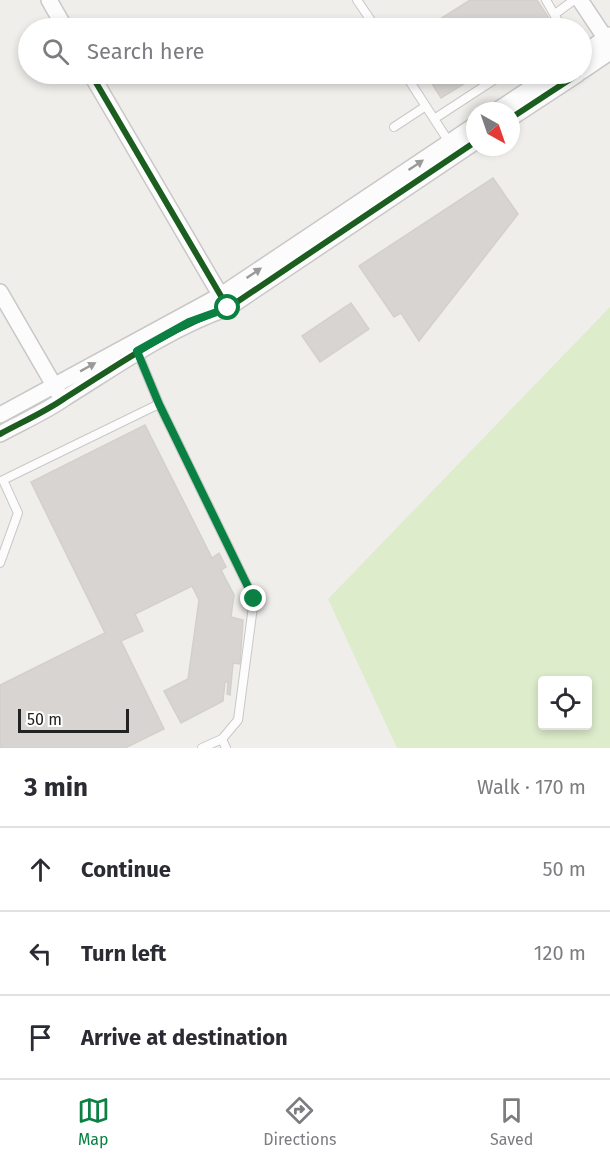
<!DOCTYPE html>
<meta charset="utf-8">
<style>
body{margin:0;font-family:"Fira Sans",sans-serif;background:#f7f7f7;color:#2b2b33}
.controls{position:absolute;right:18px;bottom:18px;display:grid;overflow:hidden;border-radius:6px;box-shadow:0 3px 9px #0003}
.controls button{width:54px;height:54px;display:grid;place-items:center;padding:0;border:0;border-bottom:2px solid #e1e1e2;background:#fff;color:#2b2b33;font:30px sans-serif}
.compass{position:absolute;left:466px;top:102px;width:54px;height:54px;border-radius:50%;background:#fff;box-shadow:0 3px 9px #0003;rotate:140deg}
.scale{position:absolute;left:18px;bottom:15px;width:111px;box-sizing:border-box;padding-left:6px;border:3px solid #222;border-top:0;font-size:16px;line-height:21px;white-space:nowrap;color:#222;-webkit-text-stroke:4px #fff;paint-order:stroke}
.stop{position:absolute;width:18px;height:18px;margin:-14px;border:4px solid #0b8043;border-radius:50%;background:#fff}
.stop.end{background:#0b8043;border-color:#fff;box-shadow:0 2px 6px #0008}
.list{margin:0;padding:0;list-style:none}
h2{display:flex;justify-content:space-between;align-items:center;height:78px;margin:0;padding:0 24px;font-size:26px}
h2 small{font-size:20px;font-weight:400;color:#7c7c81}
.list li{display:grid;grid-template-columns:39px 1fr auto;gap:18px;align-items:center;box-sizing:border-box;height:84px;padding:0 24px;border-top:2px solid #e1e1e2}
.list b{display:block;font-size:22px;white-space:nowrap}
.list em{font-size:20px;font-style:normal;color:#7c7c81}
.icon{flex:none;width:33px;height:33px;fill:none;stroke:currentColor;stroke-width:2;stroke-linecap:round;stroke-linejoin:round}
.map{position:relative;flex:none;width:610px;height:748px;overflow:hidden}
.search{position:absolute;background:#fff;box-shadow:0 3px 9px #0003;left:18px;right:18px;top:18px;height:66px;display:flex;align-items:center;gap:15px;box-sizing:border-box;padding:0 21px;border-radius:33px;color:#7c7c81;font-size:22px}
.sheet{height:330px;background:#fff}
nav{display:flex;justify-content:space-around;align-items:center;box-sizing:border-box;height:84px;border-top:2px solid #e1e1e2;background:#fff;font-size:16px;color:#7c7c81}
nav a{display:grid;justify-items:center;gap:3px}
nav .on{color:#0b8043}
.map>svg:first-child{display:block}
</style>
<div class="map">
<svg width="610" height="748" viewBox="0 0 610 748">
<rect width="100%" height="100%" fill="#f0eeeb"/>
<!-- grass -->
<path fill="#ddeccb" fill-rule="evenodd" d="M610,307v441h-213l-69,-149zM542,680h46v46h-46z"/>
<!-- building -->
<path fill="#d7d4d2" stroke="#d3d0cc" stroke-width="1.5" d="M470,0h67l17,26 -128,2z
M426,74h54l-39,24z
M493,178l25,36 -99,127 -18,-28 -7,4 -35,-51z
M351,303l18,26 -49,33 -18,-26z
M145,425l67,133 7,-5 7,14 -5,3 13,25 -3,22 12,3 -3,44 -7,-1 -3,32 -3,-1 1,-12h-3l-2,19 -42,22 -17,-32 24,-12 11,-79 -7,-14 -57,28 8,17 -22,10 43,88 -39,19h-125v-63l105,-52 -74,-151z"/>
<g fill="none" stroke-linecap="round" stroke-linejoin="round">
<!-- lane casing -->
<g stroke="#c9c8c7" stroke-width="10">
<path id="lane" d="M357,0l19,28
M546,0l16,28
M555,14l19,-14
M405,74l44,68
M434,119l69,-45
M394,127l32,-21
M137,351l22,53 95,195 -16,121 -16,19 -20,9
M0,563l18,-50 -15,-33 156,-76
M222,739l4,9"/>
</g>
<!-- street casing -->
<g stroke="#c9c8c7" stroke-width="18">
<path id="street" d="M49,0l16,28
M580,0l30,45
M582,54l28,-19
M582,71l28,-19
M91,74l134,229
M496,111l56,-37
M511,118l67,-44
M0,292l59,102
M0,415l221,-120 254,-170
M0,434c22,-12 45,-22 65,-36 53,-33 103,-69 163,-90l247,-166"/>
</g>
<!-- lane -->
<use href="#lane" stroke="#fdfcfc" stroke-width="8"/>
<!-- street -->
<use href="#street" stroke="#fdfcfc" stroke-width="15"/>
<!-- cycleway casing -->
<g stroke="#fff" stroke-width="10">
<path id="cycleway" d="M91,74l137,234
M511,118l67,-44
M0,434c22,-12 45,-22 65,-36 53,-33 103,-69 163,-90l247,-166"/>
</g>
<!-- cycleway -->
<use href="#cycleway" stroke="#1b5e20" stroke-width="6"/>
</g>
<!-- one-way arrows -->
<defs><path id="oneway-solid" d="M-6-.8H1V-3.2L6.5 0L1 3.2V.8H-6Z" transform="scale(1.5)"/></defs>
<g fill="#9a9a9a">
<use href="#oneway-solid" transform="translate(416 165) rotate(-34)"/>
<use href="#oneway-solid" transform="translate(254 273) rotate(-34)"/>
<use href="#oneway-solid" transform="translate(88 367) rotate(-29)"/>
</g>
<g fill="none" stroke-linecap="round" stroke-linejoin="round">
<!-- route -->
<path stroke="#0b8043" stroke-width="8" d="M228,308l-39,14 -52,29 22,53 95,195"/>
</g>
</svg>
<div class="controls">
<button><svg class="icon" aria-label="locate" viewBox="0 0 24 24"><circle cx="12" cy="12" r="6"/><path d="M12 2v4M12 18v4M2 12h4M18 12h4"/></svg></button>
</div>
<svg class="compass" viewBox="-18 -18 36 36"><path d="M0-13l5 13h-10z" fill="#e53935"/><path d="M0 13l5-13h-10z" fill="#7c7c81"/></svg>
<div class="scale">50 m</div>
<div class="stop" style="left:228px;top:308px"></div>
<div class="stop end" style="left:254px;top:599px"></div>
<div class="search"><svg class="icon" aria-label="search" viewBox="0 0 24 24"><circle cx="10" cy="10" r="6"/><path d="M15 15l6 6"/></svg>Search here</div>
</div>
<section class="sheet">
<h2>3 min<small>Walk · 170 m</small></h2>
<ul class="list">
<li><svg class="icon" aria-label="ahead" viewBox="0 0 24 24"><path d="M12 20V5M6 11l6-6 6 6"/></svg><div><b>Continue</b></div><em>50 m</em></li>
<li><svg class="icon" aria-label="left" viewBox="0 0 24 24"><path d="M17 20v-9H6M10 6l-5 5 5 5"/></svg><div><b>Turn left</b></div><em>120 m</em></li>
<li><svg class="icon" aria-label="arrive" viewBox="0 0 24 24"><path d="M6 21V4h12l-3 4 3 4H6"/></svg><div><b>Arrive at destination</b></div></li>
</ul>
</section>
<nav>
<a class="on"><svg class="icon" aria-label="map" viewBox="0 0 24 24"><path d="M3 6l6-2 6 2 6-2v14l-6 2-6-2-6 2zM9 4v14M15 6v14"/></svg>Map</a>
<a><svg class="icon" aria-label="directions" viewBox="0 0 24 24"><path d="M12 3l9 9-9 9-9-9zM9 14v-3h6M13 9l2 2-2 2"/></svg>Directions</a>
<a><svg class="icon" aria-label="saved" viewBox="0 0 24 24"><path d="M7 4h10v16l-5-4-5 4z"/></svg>Saved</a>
</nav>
